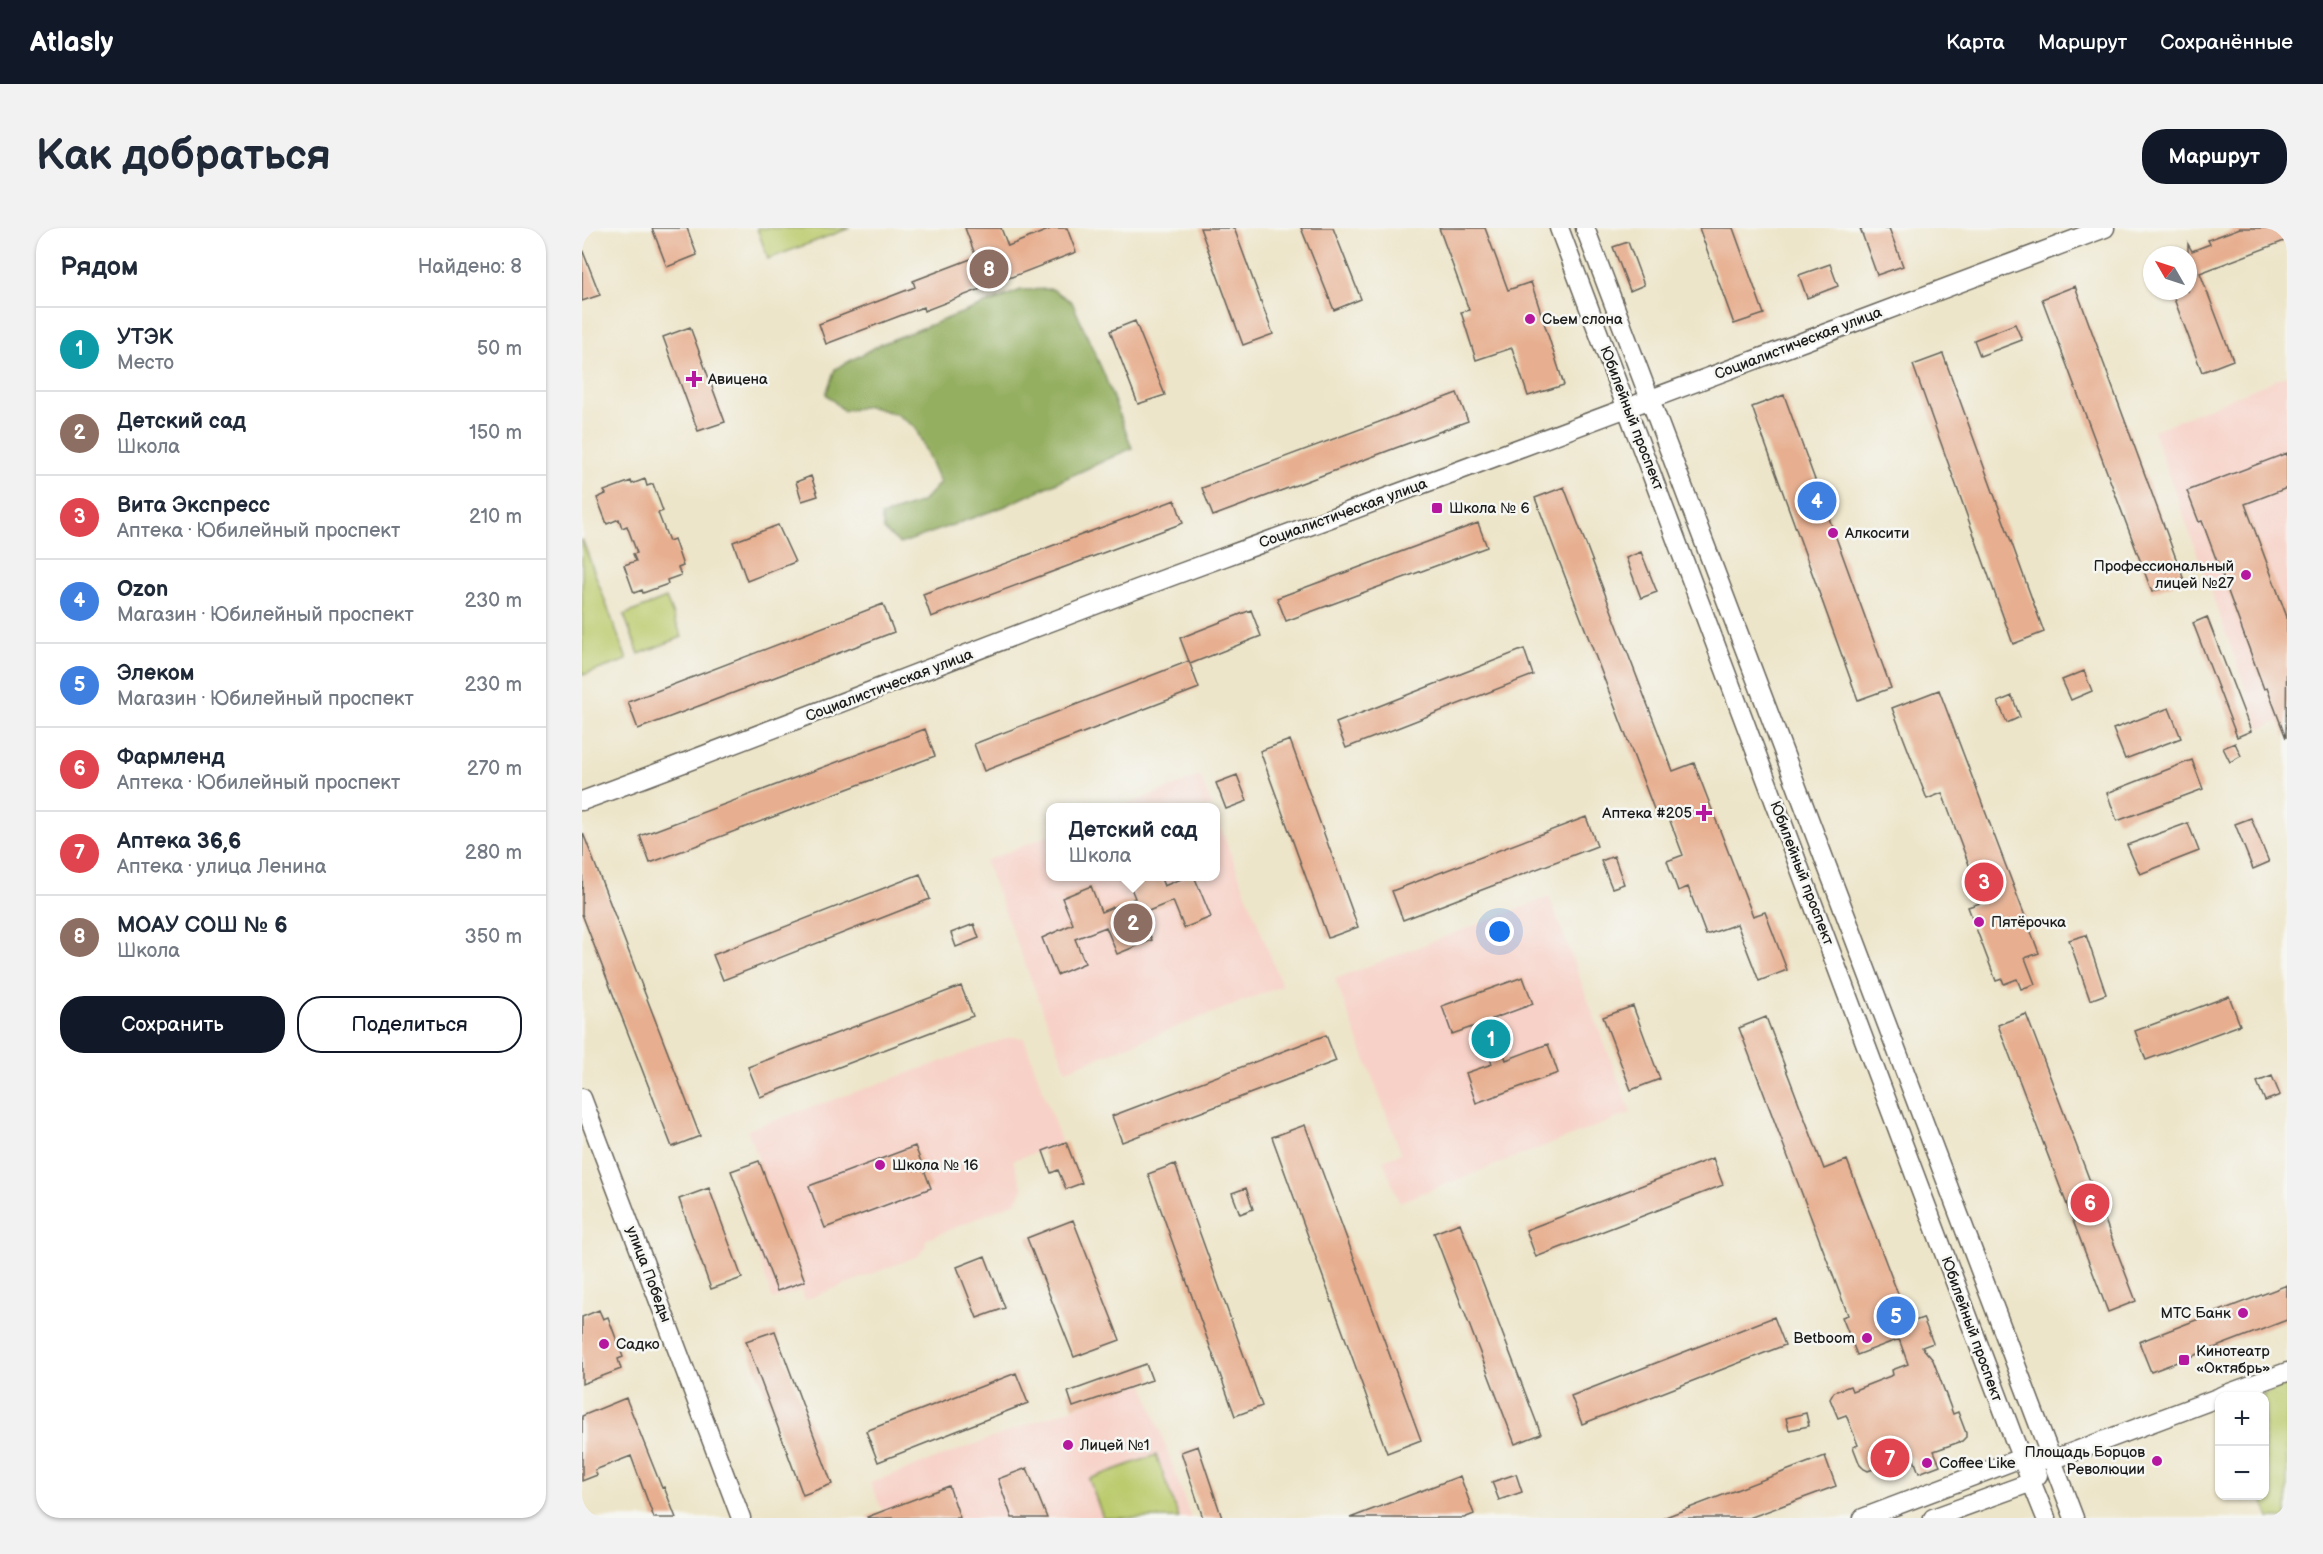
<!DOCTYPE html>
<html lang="ru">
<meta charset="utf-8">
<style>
body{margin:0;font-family:"Balsamiq Sans",sans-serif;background:#f2f2f3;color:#1f2937}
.controls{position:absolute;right:18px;bottom:18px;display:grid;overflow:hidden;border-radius:12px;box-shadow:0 2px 4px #0004}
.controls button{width:54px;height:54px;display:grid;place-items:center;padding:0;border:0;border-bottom:2px solid #e0e1e3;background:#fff;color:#1f2937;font:30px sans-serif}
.compass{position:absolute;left:1561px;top:18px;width:54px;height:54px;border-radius:50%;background:#fff;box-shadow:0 2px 4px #0004;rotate:309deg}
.you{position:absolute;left:918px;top:704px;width:21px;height:21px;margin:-15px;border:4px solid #fff;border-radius:50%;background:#1a73e8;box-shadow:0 0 0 9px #1a73e833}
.badge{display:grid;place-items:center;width:39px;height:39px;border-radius:50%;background:#111827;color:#fff;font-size:20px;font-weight:700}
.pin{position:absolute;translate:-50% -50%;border:3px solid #fff;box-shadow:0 2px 6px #0006}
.popup{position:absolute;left:464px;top:575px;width:174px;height:78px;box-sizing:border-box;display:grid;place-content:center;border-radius:12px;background:#fff;filter:drop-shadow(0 2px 4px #0005);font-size:20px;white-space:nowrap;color:#747a83}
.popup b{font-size:22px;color:#1f2937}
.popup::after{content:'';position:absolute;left:50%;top:100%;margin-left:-12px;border:12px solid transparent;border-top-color:#fff}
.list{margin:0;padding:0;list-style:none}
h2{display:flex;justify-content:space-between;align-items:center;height:78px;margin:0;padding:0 24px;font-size:26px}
h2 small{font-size:20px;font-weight:400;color:#747a83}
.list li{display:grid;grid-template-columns:39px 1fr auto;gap:18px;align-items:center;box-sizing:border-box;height:84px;padding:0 24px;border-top:2px solid #e0e1e3}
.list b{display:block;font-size:22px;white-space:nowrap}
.list p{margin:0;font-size:20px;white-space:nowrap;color:#747a83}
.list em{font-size:20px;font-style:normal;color:#747a83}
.actions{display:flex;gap:12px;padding:18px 24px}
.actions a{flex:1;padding:14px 0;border:2px solid #111827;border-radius:24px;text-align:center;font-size:21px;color:#111827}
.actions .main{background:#111827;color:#fff}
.map{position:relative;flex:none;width:1705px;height:1290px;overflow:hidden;border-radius:24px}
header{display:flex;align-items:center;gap:36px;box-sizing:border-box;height:84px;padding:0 30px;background:#111827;color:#fff}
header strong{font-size:28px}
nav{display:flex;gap:33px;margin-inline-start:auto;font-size:21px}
.intro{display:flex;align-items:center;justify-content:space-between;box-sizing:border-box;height:144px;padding:0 36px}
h1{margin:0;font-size:42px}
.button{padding:15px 27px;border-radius:24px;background:#111827;color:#fff;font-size:21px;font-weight:700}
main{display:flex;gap:36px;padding:0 36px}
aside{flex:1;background:#fff;border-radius:24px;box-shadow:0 2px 4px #0004}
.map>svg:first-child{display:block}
</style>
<header>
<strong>Atlasly</strong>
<nav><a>Карта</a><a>Маршрут</a><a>Сохранённые</a></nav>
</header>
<div class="intro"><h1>Как добраться</h1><a class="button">Маршрут</a></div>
<main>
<aside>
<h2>Рядом<small>Найдено: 8</small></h2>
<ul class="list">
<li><span class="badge" style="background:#0f9aa8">1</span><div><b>УТЭК</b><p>Место</p></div><em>50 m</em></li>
<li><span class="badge" style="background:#8d6e63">2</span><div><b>Детский сад</b><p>Школа</p></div><em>150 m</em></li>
<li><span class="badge" style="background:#e0444e">3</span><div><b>Вита Экспресс</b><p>Аптека · Юбилейный проспект</p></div><em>210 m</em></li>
<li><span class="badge" style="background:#3f7fe0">4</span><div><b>Ozon</b><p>Магазин · Юбилейный проспект</p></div><em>230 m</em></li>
<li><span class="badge" style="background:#3f7fe0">5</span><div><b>Элеком</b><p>Магазин · Юбилейный проспект</p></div><em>230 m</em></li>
<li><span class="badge" style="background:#e0444e">6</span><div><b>Фармленд</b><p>Аптека · Юбилейный проспект</p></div><em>270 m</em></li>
<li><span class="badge" style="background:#e0444e">7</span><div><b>Аптека 36,6</b><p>Аптека · улица Ленина</p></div><em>280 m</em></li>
<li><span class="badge" style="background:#8d6e63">8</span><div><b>МОАУ СОШ № 6</b><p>Школа</p></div><em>350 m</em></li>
</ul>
<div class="actions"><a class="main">Сохранить</a><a>Поделиться</a></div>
</aside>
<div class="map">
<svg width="1705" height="1290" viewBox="0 0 1705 1290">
<rect width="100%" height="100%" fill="#f6f6f2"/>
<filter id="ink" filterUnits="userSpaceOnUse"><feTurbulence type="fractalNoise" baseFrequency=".0167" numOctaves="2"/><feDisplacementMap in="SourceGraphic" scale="12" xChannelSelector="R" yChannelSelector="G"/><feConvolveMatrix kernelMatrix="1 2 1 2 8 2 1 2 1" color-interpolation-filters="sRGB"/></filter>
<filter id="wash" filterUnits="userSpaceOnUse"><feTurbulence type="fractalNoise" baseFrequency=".008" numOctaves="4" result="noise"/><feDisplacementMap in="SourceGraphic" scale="24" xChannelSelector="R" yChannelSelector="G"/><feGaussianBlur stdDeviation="1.35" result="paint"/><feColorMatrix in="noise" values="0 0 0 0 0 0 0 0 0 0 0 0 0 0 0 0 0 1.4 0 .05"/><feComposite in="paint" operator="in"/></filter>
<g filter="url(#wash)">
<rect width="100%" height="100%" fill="#ede5c9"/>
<!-- built -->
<path fill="#f7d1c7" d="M1705,147v344l-27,9 -107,-297z
M618,548l12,31h-91z
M634,588l66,170 -216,84 -81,-209 65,-26v41h166z
M967,669l82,216 -232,89 -16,-42 18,-7 -66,-174z
M429,809l13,1 38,106 -49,16 10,29 -7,13 -91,38 1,6 -8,10 -113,44 -4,-10 -28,10 -43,-130 29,-10 -12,-30z
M561,1154l48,136h-322l14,-6 -13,-29z"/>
<!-- green -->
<path fill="#bbcb6d" stroke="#6c7444" stroke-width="1.5" d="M175,0h93l-82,31z
M0,311l45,121 -44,15 -1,-3z
M84,370l16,39 -43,17 -15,-39z
M1705,1157v133h-18l-8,-22h3v-100h-6z
M574,1227l23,63h-76l-14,-39z"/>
<!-- forest -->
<path fill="#94af60" stroke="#58663e" stroke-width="1.5" d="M470,61l20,13 32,72 28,74 -129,59 -103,37 -16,-14 -3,-14 41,-14 18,-19 -25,-56 -19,-13 -28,-8 -24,5 -18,-17 9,-25 46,-25 140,-54z"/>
<g id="blocks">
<!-- building -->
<path fill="#e7af90" d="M70,0h35l10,27 -30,12z
M383,0h36l7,18 45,-18h14l9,24 -152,59 -1,-4 -97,37 -7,-20 96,-37 -2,-6 63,-24z
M618,0h34l39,106 -30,11z
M719,0h32l28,71 -27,11z
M857,0h46l23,62 23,-8 33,103 -36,11 -16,-48 -36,12 -15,-48 8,-2z
M1117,0h34l31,86 -30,10z
M1278,0h29l14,38 -26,9z
M1658,0h47v12l-87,33 33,87 -31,12 -31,-81h17v-47l4,7 18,-7 -2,-4z
M1046,14l16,43 -14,6 -17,-44z
M0,21l18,46 -18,6z
M1248,36l8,22 -31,12 -8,-23z
M1493,58l109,294 -32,12 -110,-293z
M553,93l30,74 -27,9 -28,-73z
M1433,96l7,16 -42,16 -6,-16z
M108,99l35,95 -27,9 -35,-94z
M1361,126l101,278 -31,12 -100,-279z
M875,165l11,28 -255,95 -11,-28z
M1202,167l107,293 -33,12 -106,-293z
M1705,225v35l-42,16 42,113 -1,121 -19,-50 -3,1 -62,-168 -3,1 -12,-31z
M229,248l7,20 -16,5 -6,-19z
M63,251l2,7 6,-2 10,27 -5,2 11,28 5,-2 9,27 -5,2 3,7 -14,5 1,4 -25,9 -1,-3 -8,3 -10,-28 12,-4 -3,-7 4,-1 -10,-27 -5,2 -3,-9 -12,5 -10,-26 9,-4 -2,-3 27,-10 1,3z
M982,259l109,284 21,-8 59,153 12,-4 22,58 -28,11 -22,-57 -31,11 -18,-48 -10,4 -11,-30 16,-6 -16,-42 -10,4 -122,-319z
M593,272l8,23 -252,94 -8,-23z
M896,295l9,24 -201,74 -9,-23z
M196,297l17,37 -48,19 -14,-39z
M1059,324l16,40 -16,6 -15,-40z
M301,376l11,28 -256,97 -10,-27z
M669,382l10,26 -71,28 -10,-26z
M1625,389l44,114 -14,6 -44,-114z
M942,421l9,26 -187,73 -10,-25z
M607,433l10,27 -215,83 -10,-27z
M1502,443l8,20 -21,9 -9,-20z
M1357,462l100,263 -14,5 10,26 -14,5 -4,-10 -13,5 -2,-5 -6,2 -28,-74 15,-5 -41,-109 -15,6 -35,-91z
M1430,468l8,21 -13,6 -9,-21z
M1587,480l12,30 -56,21 -12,-30z
M343,501l10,27 -285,107 -10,-27z
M708,512l68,187 -30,11 -68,-187z
M1653,515l6,13 -11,6 -7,-14z
M1610,532l11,29 -86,32 -10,-28z
M655,547l10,26 -21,8 -10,-26z
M1004,589l11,29 -194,74 -11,-29z
M1669,590l18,44 -16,7 -18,-45z
M1606,595l11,28 -59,23 -13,-29z
M1,605l117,303 -28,11 -90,-233z
M1032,628l10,28 -12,4 -11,-27z
M338,646l10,25 -207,81 -10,-25z
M544,648h34l4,10 24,-10h6l17,41 -27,11 -11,-27 -32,13 11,26 -35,14 -11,-27 -31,12 10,24 -28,12 -15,-37 31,-14 -11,-26 29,-12 10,26 34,-14z
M392,696l5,14 -23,9 -5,-14z
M1504,707l20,59 -16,6 -21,-60z
M941,749l10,27 -41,15 14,41 42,-16 10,29 -82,30 -10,-30 26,-9 -14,-39 -26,9 -10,-28z
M379,758l12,30 -213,81 -12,-30z
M1647,768l11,29 -94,35 -11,-29z
M1051,778l27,73 -29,11 -28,-73z
M1444,786l110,287 -28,11 -110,-287z
M1184,789l58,152 23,-9 62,163 14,-5 10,25 -11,4 11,13 20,54 5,-2 8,21v4l-4,4 -28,10 6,14 -21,8 -6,-16 -28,10 -1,-2 -16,6 -4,-2 -4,-4 -7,-18 5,-2 -12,-30 -8,3 -8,-19 4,-7 16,-6 2,5 41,-16 -1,-5 16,-6 -9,-25 -42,16 -15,-38 6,-2 -109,-287z
M744,807l10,26 -214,81 -10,-26z
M1690,848l8,19 -15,6 -8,-19z
M723,897l116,315 -34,13 -115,-316z
M484,914l16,41 -16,6 -8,-19 -7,3 -8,-22z
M333,918l16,42 -106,40 -16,-42z
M1131,930l10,27 -187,72 -10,-27z
M177,933l46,120 -28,10 -46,-120z
M593,936l87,242 -27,10 -87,-242z
M127,960l33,90 -31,11 -32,-90z
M664,960l7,21 -13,5 -8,-21z
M491,992l47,120 -46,17 -47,-119z
M878,995l81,211 -26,10 -81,-211z
M403,1028l20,52 -28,10 -20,-51z
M1705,1057v35l-136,52 -12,-30z
M17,1082l4,9 5,-2 15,40 -5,2 3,10 -39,15v-67z
M1192,1089l11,28 -203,79 -11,-28z
M193,1103l57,153 -29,11 -57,-154z
M564,1136l6,16 -79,27 -5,-15z
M434,1145l12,30 -150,59 -12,-31z
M44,1170l36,90 2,-1 12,31h-22l-23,-62 -36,14 2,5 -15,6v-65z
M1224,1185l3,13 -20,4 -3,-12z
M616,1218l24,72h-19l-22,-66z
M1243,1228l11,30 -87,32h-86z
M445,1240l20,50h-35l-14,-39z
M934,1246l6,18 -23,8 -7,-18z
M878,1248l14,38 -10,4h-114z
M367,1258l11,32h-92l-1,-1z"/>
</g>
</g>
<g filter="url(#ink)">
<use href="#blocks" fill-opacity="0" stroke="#656259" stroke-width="1.5"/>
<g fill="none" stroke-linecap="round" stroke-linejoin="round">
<!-- secondary casing -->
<g stroke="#656259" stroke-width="21">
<path id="secondary" d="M977,0l455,1211 32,79
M1003,0l489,1290
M0,573c215,-79 427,-166 642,-244 295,-107 588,-219 881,-329
M0,870l159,420
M1639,1168l66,-24
M1281,1290l158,-60 31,2 168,-63
M1351,1290l99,-36 6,-7"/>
</g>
<!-- secondary -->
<use href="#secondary" stroke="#fff" stroke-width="18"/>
</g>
</g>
<!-- markers -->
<g fill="#b5179e" stroke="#f6f6f2" stroke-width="2">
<circle cx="948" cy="91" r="6"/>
<path d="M109 142h6v6h6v6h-6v6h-6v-6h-6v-6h6z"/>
<rect x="849" y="274" width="12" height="12" rx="3"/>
<circle cx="1251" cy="305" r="6"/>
<circle cx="1664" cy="347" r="6"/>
<path d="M1119 576h6v6h6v6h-6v6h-6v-6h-6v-6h6z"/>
<circle cx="1397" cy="694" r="6"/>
<circle cx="298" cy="937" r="6"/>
<circle cx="1661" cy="1085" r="6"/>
<circle cx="1285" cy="1110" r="6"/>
<circle cx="22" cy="1116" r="6"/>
<rect x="1596" y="1126" width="12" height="12" rx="3"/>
<circle cx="486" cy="1217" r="6"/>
<circle cx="1575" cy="1233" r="6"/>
<circle cx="1345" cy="1235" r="6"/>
</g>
<g text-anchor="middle" stroke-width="5" stroke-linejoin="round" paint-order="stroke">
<!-- poi labels -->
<g font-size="15" fill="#1c1c1c" stroke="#f6f6f2" text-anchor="start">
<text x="960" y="96">Сьем слона</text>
<text x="126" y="156">Авицена</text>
<text x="867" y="285">Школа № 6</text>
<text x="1263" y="310">Алкосити</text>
<text x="1652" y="343" text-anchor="end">Профессиональный<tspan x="1652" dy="17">лицей №27</tspan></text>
<text x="1110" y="590" text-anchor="end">Аптека #205</text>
<text x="1409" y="699">Пятёрочка</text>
<text x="310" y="942">Школа № 16</text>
<text x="1649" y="1090" text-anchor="end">МТС Банк</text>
<text x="1273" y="1115" text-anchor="end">Betboom</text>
<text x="34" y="1121">Садко</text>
<text x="1614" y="1128">Кинотеатр<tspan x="1614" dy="17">«Октябрь»</tspan></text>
<text x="498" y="1222">Лицей №1</text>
<text x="1563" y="1229" text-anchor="end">Площадь Борцов<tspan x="1563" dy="17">Революции</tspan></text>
<text x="1357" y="1240">Coffee Like</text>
</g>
<!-- street labels -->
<g font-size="15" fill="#1c1c1c" stroke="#f6f6f2">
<text transform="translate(1216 115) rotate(-21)" y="5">Социалистическая улица</text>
<text transform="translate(1050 190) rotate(69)" y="5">Юбилейный проспект</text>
<text transform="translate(761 285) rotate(-20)" y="5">Социалистическая улица</text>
<text transform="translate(307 457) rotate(-21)" y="5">Социалистическая улица</text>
<text transform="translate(1220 645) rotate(69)" y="5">Юбилейный проспект</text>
<text transform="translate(67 1046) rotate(69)" y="5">улица Победы</text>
<text transform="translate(1390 1101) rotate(70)" y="5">Юбилейный проспект</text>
</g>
</g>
</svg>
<div class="controls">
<button>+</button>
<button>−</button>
</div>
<svg class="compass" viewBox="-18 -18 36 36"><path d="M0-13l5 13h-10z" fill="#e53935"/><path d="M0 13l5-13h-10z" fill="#747a83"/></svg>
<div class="you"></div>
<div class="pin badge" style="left:909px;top:811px;background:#0f9aa8">1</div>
<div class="pin badge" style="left:551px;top:695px;background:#8d6e63">2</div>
<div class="popup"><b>Детский сад</b>Школа</div>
<div class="pin badge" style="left:1402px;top:654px;background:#e0444e">3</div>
<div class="pin badge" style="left:1235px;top:273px;background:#3f7fe0">4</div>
<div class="pin badge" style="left:1314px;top:1088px;background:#3f7fe0">5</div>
<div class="pin badge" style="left:1508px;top:975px;background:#e0444e">6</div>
<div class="pin badge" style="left:1308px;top:1230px;background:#e0444e">7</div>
<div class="pin badge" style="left:407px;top:41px;background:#8d6e63">8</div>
</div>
</main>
